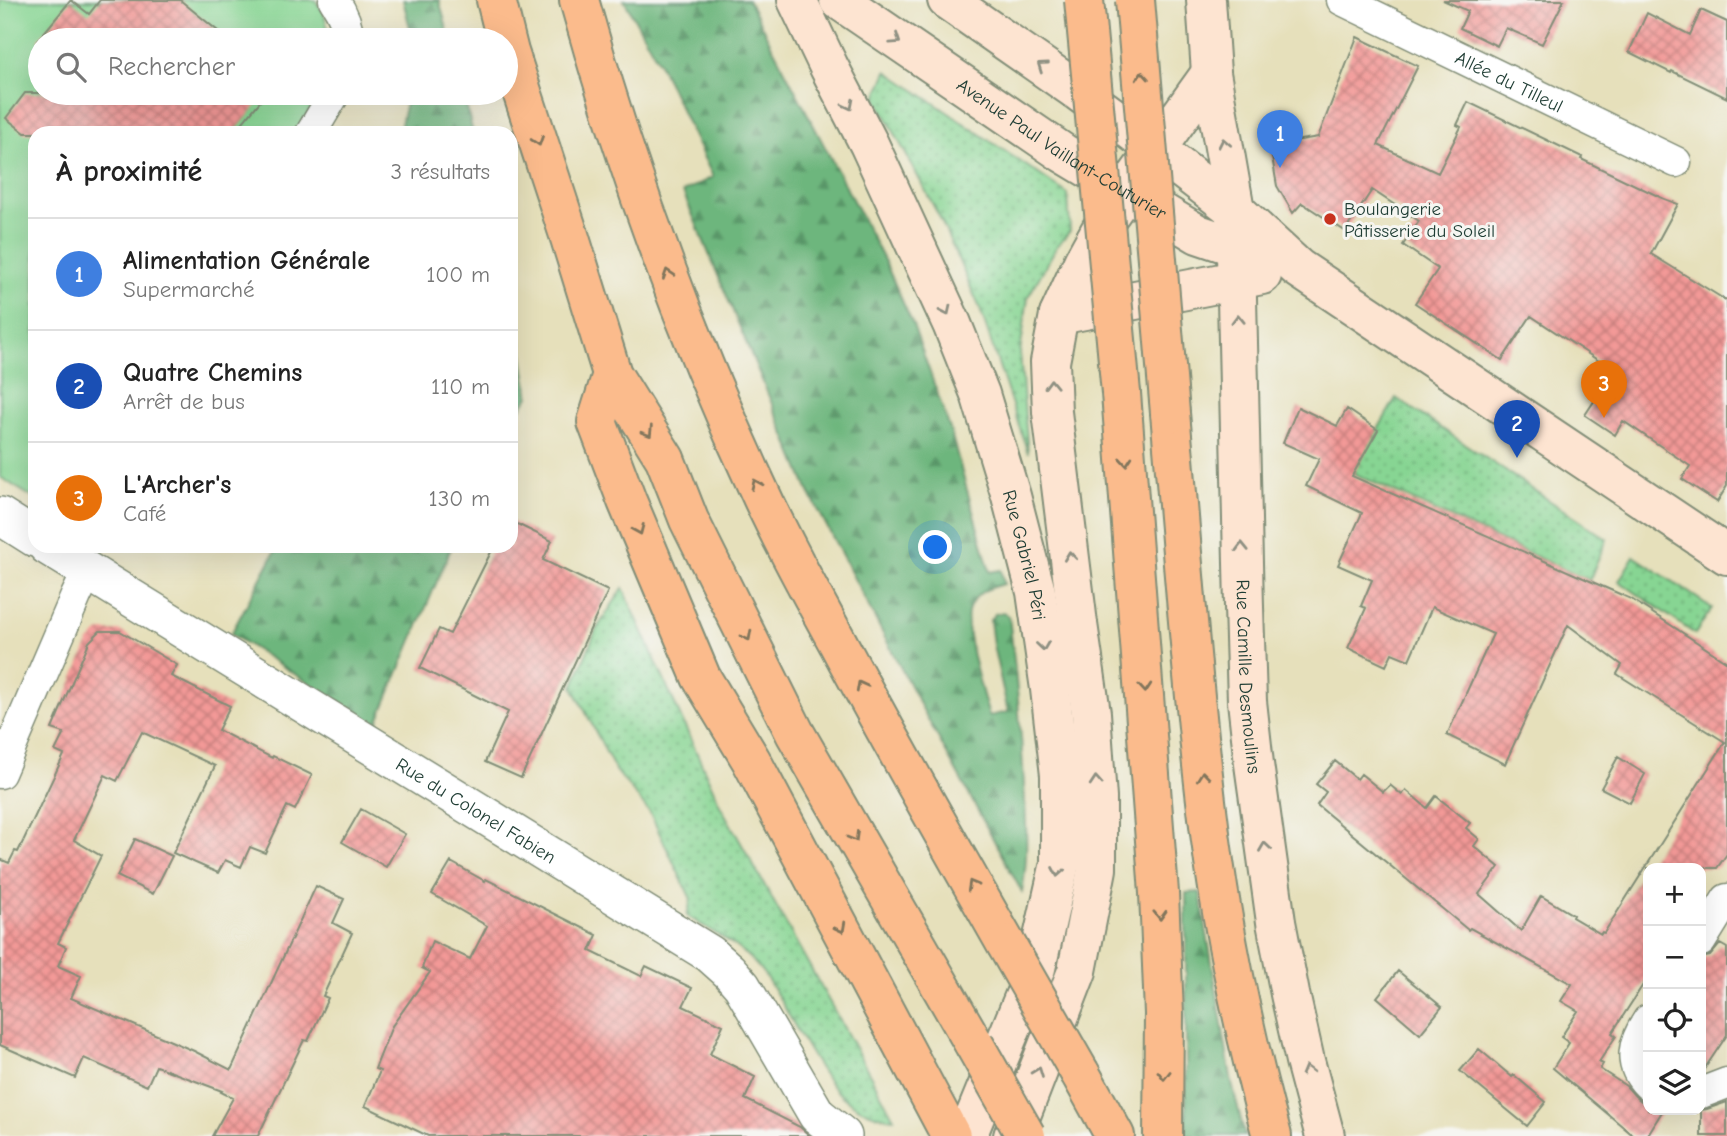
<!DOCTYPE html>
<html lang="fr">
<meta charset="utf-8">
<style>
body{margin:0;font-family:"Comic Neue",sans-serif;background:#f6f6f6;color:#222}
.controls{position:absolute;right:21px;bottom:21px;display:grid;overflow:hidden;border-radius:14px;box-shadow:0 7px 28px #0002}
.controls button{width:63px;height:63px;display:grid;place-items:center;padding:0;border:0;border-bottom:2px solid #e0e0e0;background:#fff;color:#222;font:35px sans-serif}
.you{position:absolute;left:936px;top:548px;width:24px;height:24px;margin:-18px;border:5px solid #fff;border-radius:50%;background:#1a73e8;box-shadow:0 0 0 10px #1a73e833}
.badge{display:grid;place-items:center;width:46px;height:46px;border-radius:50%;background:#c8321e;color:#fff;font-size:23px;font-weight:700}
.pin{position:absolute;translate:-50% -58px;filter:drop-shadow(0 2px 4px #0008)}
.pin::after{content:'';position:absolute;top:37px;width:24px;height:21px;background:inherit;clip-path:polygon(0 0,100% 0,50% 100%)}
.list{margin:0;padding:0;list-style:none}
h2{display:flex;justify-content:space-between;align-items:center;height:91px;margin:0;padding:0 28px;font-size:30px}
h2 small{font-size:23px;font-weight:400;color:#767676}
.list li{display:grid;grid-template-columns:46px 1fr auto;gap:21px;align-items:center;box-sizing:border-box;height:112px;padding:0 28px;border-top:2px solid #e0e0e0}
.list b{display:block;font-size:26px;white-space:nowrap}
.list p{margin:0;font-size:23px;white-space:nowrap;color:#767676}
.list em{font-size:23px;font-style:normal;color:#767676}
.icon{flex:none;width:38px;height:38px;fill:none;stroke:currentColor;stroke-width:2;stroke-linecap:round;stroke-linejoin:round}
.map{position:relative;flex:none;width:1727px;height:1136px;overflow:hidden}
.search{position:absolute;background:#fff;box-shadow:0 7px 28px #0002;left:28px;top:28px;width:490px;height:77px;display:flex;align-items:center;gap:18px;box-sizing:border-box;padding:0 24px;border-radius:38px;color:#767676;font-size:26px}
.panel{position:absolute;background:#fff;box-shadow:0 7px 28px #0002;left:28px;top:126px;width:490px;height:427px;border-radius:21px}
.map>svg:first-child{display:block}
</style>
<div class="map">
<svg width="1727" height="1136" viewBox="0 0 1727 1136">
<defs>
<pattern id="grass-dots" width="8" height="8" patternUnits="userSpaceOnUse" patternTransform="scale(1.75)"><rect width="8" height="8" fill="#87d593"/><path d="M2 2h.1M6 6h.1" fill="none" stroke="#6eae79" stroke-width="1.8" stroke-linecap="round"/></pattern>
<pattern id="forest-firs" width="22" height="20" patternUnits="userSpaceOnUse" patternTransform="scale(1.75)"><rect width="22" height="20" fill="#6db67d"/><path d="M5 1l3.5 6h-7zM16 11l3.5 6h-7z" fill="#599567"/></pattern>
<pattern id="building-cross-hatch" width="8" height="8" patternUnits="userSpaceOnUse" patternTransform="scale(1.75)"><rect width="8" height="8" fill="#f39997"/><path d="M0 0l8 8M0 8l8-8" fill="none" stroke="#c47e7c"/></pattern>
</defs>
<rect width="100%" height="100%" fill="#f6f6f2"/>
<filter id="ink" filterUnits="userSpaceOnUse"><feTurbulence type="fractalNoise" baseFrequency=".0143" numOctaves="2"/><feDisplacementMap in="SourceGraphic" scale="14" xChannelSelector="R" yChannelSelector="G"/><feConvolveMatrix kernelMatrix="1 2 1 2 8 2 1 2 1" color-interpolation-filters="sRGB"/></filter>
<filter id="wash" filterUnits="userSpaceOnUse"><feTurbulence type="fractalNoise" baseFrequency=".00686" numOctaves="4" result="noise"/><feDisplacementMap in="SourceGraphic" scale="28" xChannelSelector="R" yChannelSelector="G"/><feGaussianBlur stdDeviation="1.57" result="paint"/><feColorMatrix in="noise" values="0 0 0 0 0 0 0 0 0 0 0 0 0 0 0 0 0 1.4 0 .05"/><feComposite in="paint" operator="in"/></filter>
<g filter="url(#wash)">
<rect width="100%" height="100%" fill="#e6e0bb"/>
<!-- grass -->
<path fill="url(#grass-dots)" stroke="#538964" stroke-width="2" d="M887,71l181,123 2,37 -13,15 -29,51 -8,56 8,100 -49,-147 -39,-88 -64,-120z
M1396,398l211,141 -18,42 -236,-108z
M1634,556l78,52 -17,26 -76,-53z
M623,588l98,219 173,311c-22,0 -52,-17 -64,-35 -26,-34 -42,-75 -67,-110 -19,-26 -49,-40 -76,-57l4,-17 -41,-86 -36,-45 -41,-81 23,-57z"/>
<!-- forest -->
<path fill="url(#forest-firs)" stroke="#467a58" stroke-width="2" d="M403,0h36l11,40h-37z
M624,0h124l137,262 28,63 36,101 41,146 11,-2 3,14c-16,4 -28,8 -35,24 -7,17 14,88 20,108l19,-4 -15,-67 -3,-25 5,-6 8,-2 6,4c7,57 12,111 15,168 2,36 5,71 -2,108l-106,-195 -107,-205 -126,-300 30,-15 -56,-118z
M408,93h55l10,40h-74z
M511,279l18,117 -18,26z
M278,546h174l-76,179 -145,-91z
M1200,892l32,192 13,52h-59v-243z"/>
<!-- garden -->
<path fill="#87d593" stroke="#538964" stroke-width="2" d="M0,0h315l9,13 6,27h-290v53h280l-24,40h-261v366l-35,-22z"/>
<g id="blocks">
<!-- building -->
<path fill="url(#building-cross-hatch)" d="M71,0l18,14 11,-14h80l49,40h-191z
M1443,0h121l-22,44 -36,-16 -9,18 -37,-18 8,-17z
M1701,10l26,12v76l-55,-27 -1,2 -42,-21 18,-39 43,22z
M1357,37l61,29 -40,79 60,28 23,-46 -4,-2 11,-23 114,55 -1,2 81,39 16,6 -27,50 76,47v185l-10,16 -35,-23 8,-13 -67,-45 -8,14 -30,-20 29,-44 -83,-55 -29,44 -87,-57 23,-34 -35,-24 16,-24 -47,-31 -27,41 -43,-28 -9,10 -16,-27 -7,-41 48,-8z
M25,93h242l-33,40h-209l-19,-15z
M1298,407l39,19 10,-17 31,21 -26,46 279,123 96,63v192l-10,14h-69v109l-36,56 4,3 -17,26 4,2 -3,5 26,17 9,10 6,5 7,1v8h15l-16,26h-13l-81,-68 16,-25 -8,-6 17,-26 -17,-10 11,-17 -102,-56 -2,2 -151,-125 9,-13 -10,-8 19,-23 22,18 4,-5 22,18 7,-7 12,10 4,-5 21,18 9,-12 34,27 -4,5 13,11 -5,7 25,21 -20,27 42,37 20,-35 32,19 -1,2 29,17 1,-2 2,1 121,-191 -108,-68 5,-9 -54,-40 -63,139 -58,-29 46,-101 -61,-27 -23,53 -17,-7 -6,13 -38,-18 18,-40 -5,-2 11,-26 -34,-15 24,-52 -56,-27 13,-27 -36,-16z
M511,521l41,20 -9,19 65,31 -87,187 -36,-16 23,-50 -88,-44 19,-39 11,5 44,-88h17z
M100,631h20l57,34 -6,11 59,30 -12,24 54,28 1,-2 39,19 -17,35 -8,-4 -22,47 -15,-6 -9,20 -16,-7 -7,13 -45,-20 42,-87 -73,-34 -25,49 -12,-6 -31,65 27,16 -43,87 8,4 -8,19 23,10 -10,22 123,53 37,19 85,-184 28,13 -11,24 19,10 -29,63 5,2 -20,43 -4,-1 -46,96h-46l21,-38 -12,-6 1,-1 -66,-25 -9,20 -63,-28 -9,20 -75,-33v-186l9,4 6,-12 3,1 46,-97 -9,-4 9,-18 -12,-4 37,-87z
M1618,757l27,17 -15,29 -29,-15z
M361,809l44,25 -19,33 -44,-25z
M135,839l37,17 -19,38 -36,-18z
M451,862l34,19 1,-2 111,56 -7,16 51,25 5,-10 46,22 -9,18 40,19 -13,29 45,23 -10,22 55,28 10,9h-382l-63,-30 15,-35 -5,-2 17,-43 38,-54 -8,-4 10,-27 38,18 17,-33 -55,-32z
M1720,944l7,4v87l-26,39v-116l9,-2z
M1398,971l44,36 -22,27 -43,-37z
M1479,1049l33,28 2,-2 32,27 -19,24 -67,-55z
M1727,1102v34h-26v-26l6,-1z"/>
</g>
</g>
<g filter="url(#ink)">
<use href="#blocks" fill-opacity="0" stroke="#828e78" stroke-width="2"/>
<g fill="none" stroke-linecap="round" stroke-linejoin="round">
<!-- minor casing -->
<g stroke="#828e78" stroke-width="33">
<g id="minor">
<path d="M334,0c9,13 14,25 15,40"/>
<path id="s1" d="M1342,0l334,162"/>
<path d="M311,133l24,-40"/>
<path d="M0,773l76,-177 12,-25"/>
<path d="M1701,941l26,-42"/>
<path d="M1648,1020c-15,23 -21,44 0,65"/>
<path d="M1701,1093l26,-10"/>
</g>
</g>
<!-- tertiary casing -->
<g stroke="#828e78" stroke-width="40">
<g id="tertiary">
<path d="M0,516l35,22"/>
<path id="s2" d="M47,546l663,408 19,17 13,15 75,129 26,21"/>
</g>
</g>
<!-- secondary casing -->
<g stroke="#828e78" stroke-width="42">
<g id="secondary">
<path id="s3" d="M797,0l32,67 40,77 83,180 28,70 31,102 25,96 14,97 10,86v88l-24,105 -69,168"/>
<path id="s4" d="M839,0l224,153 135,81 62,21"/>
<path d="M947,0l132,92 77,57 79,61 63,58 429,287"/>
<path id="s5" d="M1206,0l5,73 24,137 9,397 3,94 7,63 22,158 14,72 15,67 20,75"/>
<path d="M1059,315l203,-40"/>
<path d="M1013,1136l64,-165 20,-102v-71l-6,-85 -13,-89 -26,-212 -2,-50 9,-47 24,-53 26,-47 102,-142"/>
</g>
</g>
<!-- motorway casing -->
<g stroke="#828e78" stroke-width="42">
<path id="motorway" d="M496,0l13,52 61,186 42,136 53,85 24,61 106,213 179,311
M579,0c47,170 108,337 183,497 23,50 50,98 76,146 54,101 111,201 168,301
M612,374l-15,48 30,79 74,176 50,83 200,376
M1121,393l38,500 5,121 -1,122
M1170,413c12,132 21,264 37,396 13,110 36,220 65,327
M1080,1073l35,63"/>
</g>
<!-- minor -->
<use href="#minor" stroke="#fff" stroke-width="30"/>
<!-- tertiary -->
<use href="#tertiary" stroke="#fff" stroke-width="37"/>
<!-- secondary -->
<use href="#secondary" stroke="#fde4d1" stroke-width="38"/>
<!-- motorway -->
<use href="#motorway" stroke="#fbbb8c" stroke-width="38"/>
<!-- motorway-bridge casing -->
<g stroke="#828e78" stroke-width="42" stroke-linecap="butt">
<path id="motorway-bridge" d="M1084,0l37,393
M1135,0l35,413
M1006,944l74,129
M974,1044l52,92"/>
</g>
<!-- motorway-bridge -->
<use href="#motorway-bridge" stroke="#fbbb8c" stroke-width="38"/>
</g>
<!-- one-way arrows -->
<defs><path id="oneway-chevron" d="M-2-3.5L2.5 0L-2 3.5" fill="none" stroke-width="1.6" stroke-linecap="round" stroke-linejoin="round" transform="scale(1.75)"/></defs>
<g stroke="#8e9082">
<use href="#oneway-chevron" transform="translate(896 40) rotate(34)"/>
<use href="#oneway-chevron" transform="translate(1042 66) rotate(-145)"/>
<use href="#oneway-chevron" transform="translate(849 105) rotate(63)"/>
<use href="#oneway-chevron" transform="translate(1224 143) rotate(-101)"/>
<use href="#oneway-chevron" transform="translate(946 311) rotate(65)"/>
<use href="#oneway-chevron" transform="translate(1238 319) rotate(-91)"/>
<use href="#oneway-chevron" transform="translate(1051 384) rotate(-92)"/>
<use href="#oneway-chevron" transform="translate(1242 547) rotate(-91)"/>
<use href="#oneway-chevron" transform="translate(1070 556) rotate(-97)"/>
<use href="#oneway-chevron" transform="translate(1043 646) rotate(82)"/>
<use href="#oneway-chevron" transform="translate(1096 781) rotate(-94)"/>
<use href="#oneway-chevron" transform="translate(1265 847) rotate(-98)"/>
<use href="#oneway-chevron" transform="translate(1058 872) rotate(100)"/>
<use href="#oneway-chevron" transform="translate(1307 1070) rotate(-105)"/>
<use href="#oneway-chevron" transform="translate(1038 1072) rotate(-69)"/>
</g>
<g stroke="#82765c">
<use href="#oneway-chevron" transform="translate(1142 76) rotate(-95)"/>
<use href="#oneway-chevron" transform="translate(538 141) rotate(72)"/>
<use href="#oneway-chevron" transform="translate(668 274) rotate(-109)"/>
<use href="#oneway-chevron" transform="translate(648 432) rotate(58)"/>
<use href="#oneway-chevron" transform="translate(1126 461) rotate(85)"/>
<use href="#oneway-chevron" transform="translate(756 484) rotate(-114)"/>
<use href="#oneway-chevron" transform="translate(639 530) rotate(67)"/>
<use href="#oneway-chevron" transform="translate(747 636) rotate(63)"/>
<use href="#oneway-chevron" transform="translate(861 686) rotate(-118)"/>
<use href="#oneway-chevron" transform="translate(1145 688) rotate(85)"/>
<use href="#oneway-chevron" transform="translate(1203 776) rotate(-96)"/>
<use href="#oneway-chevron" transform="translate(854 837) rotate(60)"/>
<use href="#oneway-chevron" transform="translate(972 885) rotate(-119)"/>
<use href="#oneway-chevron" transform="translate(1160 915) rotate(88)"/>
<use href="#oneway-chevron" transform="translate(841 928) rotate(62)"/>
<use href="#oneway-chevron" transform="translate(1164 1075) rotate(90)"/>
</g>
</g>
<!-- markers -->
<circle fill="#c8321e" stroke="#f6f6f2" stroke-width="2.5" cx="1330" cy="219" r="7"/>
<g text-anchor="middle" stroke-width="6" stroke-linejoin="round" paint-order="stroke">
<!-- street labels -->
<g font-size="19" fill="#1f3d34" stroke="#f6f6f2">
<text dy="7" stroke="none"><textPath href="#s1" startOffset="186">Allée du Tilleul</textPath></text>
<text dy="7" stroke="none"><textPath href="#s4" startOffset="268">Avenue Paul Vaillant-Couturier</textPath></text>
<text dy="7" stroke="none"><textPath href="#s3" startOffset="602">Rue Gabriel Péri</textPath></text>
<text dy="7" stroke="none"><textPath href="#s5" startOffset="679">Rue Camille Desmoulins</textPath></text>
<text dy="7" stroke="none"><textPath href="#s2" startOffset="504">Rue du Colonel Fabien</textPath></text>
</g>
<!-- poi labels -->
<g font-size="19" fill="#1f3d34" stroke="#f6f6f2" text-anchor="start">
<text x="1344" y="215">Boulangerie<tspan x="1344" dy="22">Pâtisserie du Soleil</tspan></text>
</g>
</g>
</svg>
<div class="controls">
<button>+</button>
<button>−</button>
<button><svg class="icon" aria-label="locate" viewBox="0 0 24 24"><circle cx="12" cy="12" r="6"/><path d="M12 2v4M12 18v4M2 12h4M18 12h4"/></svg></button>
<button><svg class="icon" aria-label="layers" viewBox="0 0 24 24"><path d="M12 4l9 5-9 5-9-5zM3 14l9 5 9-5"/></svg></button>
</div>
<div class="you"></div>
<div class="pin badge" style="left:1280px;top:168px;background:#3f7fe0">1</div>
<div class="pin badge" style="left:1517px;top:458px;background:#1a4fb4">2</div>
<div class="pin badge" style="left:1604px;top:418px;background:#e8710a">3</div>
<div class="search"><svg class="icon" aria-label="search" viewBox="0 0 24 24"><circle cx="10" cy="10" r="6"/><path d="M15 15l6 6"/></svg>Rechercher</div>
<section class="panel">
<h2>À proximité<small>3 résultats</small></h2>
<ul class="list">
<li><span class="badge" style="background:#3f7fe0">1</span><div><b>Alimentation Générale</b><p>Supermarché</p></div><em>100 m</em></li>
<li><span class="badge" style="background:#1a4fb4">2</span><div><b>Quatre Chemins</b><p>Arrêt de bus</p></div><em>110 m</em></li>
<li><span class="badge" style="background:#e8710a">3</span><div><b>L'Archer's</b><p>Café</p></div><em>130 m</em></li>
</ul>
</section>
</div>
